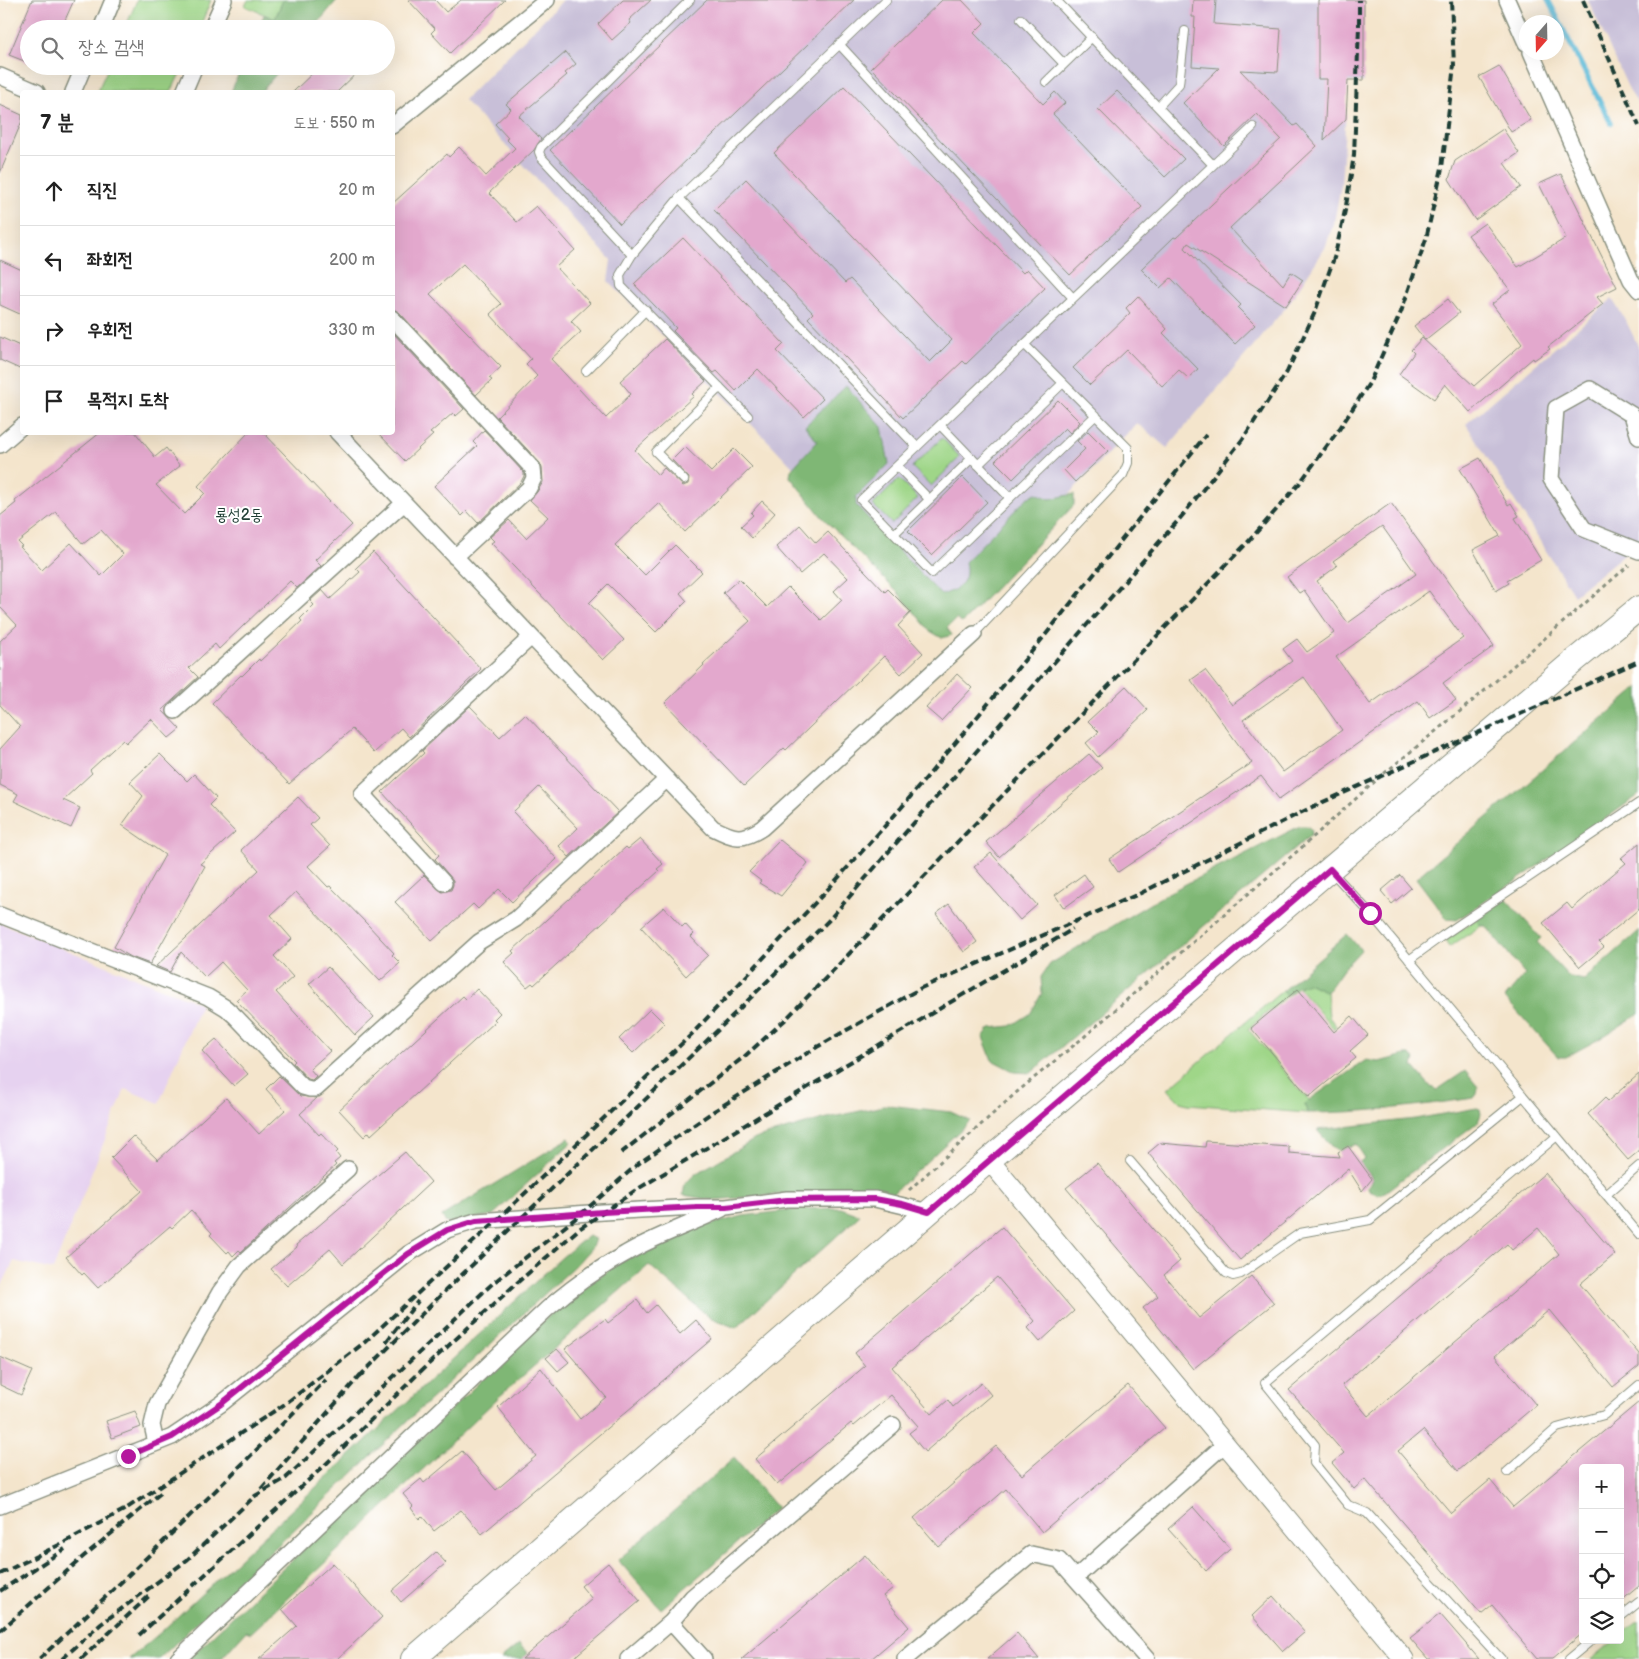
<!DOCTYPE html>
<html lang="ko">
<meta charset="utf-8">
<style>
body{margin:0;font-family:"Balsamiq Sans","Poor Story",sans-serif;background:#f2f2f2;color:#222}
.controls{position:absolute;right:15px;bottom:15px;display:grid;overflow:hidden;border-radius:5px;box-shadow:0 5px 20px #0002}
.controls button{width:45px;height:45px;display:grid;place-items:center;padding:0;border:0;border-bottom:1px solid #e0e0e0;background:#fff;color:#222;font:25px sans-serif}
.compass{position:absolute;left:1519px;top:15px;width:45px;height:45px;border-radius:50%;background:#fff;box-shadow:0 5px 20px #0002;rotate:200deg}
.stop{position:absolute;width:15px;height:15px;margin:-11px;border:4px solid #b5179e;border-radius:50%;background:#fff}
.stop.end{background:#b5179e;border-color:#fff;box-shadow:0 1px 5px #0008}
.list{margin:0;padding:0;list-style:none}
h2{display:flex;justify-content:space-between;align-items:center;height:65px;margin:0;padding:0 20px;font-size:21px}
h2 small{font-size:16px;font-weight:400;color:#767676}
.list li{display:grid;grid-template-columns:32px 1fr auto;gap:15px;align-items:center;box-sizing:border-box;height:70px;padding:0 20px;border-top:1px solid #e0e0e0}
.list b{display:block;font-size:19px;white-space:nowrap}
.list em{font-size:16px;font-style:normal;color:#767676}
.icon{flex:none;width:28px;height:28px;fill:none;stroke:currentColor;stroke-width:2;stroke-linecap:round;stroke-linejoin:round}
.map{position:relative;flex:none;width:1639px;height:1659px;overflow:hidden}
.search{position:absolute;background:#fff;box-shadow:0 5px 20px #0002;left:20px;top:20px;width:375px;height:55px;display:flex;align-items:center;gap:12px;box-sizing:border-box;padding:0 18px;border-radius:28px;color:#767676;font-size:19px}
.panel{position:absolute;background:#fff;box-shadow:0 5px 20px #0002;left:20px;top:90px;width:375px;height:345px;border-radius:5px}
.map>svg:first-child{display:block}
</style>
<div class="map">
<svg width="1639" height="1659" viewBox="0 0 1639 1659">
<rect width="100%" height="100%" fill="#fff"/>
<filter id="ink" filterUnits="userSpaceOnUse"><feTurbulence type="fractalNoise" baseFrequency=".02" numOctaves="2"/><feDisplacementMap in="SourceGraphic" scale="10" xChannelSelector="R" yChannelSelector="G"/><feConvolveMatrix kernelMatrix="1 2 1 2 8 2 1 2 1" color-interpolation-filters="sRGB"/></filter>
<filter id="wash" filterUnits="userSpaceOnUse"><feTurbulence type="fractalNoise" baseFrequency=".0096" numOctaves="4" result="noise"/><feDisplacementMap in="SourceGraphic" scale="20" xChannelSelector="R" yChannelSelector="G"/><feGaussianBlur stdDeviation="1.12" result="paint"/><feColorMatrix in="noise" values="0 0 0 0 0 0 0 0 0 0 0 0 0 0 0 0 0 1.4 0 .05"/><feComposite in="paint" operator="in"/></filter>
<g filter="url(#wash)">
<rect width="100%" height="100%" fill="#f4e5cc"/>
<!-- built -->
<path fill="#e6d2f0" d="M0,923l201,81 -42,99 -34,-14 -72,181 -39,-9 -14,28z"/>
<!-- industrial -->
<path fill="#c8bfd8" d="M563,0h801v82h-16l-7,103 -7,37 -9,26 -37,57 -121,143 -30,-25 -64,67 -128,139 -173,-184 -164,-164 3,-21 -147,-160z
M1588,0h51v105l-9,-13z
M1612,299l14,22 13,27v194l-65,53 -108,-171z"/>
<!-- green -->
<path fill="#9fd688" stroke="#5f8a5e" d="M137,0h74l-12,29h-74z
M248,0h35l-8,19 -30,-13z
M109,66h67l6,3 -11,23h-74z
M942,438l18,19 -29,29 -19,-19z
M899,479l19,19 -26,26 -19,-19z
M1476,919l5,7 -32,21 -4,-6z
M1308,983l19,9 2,25 7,9 -2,3 -36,-42z
M1283,990l4,6 -39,33 61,71 -4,4 2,9 -119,-9 -8,-2 -12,-13z
M1639,1620v39h-48l23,-19h6v-5z"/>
<!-- forest -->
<path fill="#7fb774" stroke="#4f7a54" d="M283,0h54l-24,29h-55l6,-14 11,4z
M242,66h41l-22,26h-30z
M846,386l36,41 7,37 -33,33v8l85,90c17,-5 29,-13 24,-33l62,-64 9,-5 14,6 24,-5v11l-105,111 -7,7 -6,-4 -9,9 5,7 -10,3 -12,-7 -30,-36 -77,-77 -33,-41 1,-7 26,-29 -12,-15z
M1639,687v108l-114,80 -68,45 -10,-1 -31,-41z
M1300,826h7l5,4 -1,5 -280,238 -16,-1 -23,-12 -9,-23 7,-9 21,-2 19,-12 12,-21 -1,-16 9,-13 116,-70z
M1506,899l35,39 -4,4 32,35 15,3 55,-49v83l-40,25 -33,18h-8l-53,-59 20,-24 -39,-48h-5l-5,-7z
M1347,934l14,16 -17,18 -17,24 -19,-9 -10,4 -11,9 -4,-6z
M1405,1055h5l5,4 -2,7 18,21 6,3 28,-19 13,16 -1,7 -3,4c-56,8 -111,15 -167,15l-2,-9 4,-4 57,-40 13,2z
M888,1105l63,7 19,9 -78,73h-108l-72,6 -29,-5 2,-11 9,-9 63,-37 66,-19z
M1477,1108l3,1 1,5 -3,8 -93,70 -7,3 -11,-7c11,-12 -1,-17 -10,-24l8,-6 -9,-14 -15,8 -10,-6 -14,-16 98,-11z
M569,1138l2,5 -78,72 -47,8 -4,-7z
M841,1208l19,7 -124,113 -27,-11 -60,-52 -149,131 -249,237 -5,-2 -25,28h-33l362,-344 28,-24 49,-33 77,-32 39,-10 59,-7z
M588,1236l7,3 -3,8 -17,19 -159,147 -257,246h-30l32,-27 400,-374z
M734,1458l43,50 -116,101 -43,-49z
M519,1644l14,15h-32z"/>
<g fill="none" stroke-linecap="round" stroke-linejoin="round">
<!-- stream -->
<path stroke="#57b8d5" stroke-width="5.5" d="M1548,0l63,123"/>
</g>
<g id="blocks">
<!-- building -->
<path fill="#e3a8cd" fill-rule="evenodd" d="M32,0h42l-13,29h-32v34l-20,-8z
M408,0h27l11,12 15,-12h44l-55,53 -19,-20 4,-4z
M623,0h28l-22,20 2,3 -19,17 -14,-16z
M707,0h147l-234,224 -70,-74z
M942,0h20l22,23 -10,10 69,71 12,-12 10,11 -12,11 89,93 -72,68 -199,-207z
M1193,0h23l-2,24 67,5 -3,43 -38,-2 54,56 3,-2 20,22 -87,82 53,57 8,-13 12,8 -17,26 -98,-63 -3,5 56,57 -3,3 17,17 -20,19 -64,-66 -11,10 -19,-19 33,-32 2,1 105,-99 -24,-25 -33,32 -41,-43 36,-35 -27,-2 3,-49h-3z
M1318,0h46v80h-16l-2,39 -22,21 3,-61h-9z
M566,52l10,12 -11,9 2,2 -48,41 22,23 -7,11 -45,43 28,29 19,-16 39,44 -19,17 34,36 -19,18 10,11 -30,27 55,59 25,-24 -11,-13 45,-42 41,42 -14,13 2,2 -59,54 23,25 6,-7 19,18 5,-2 1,-6 -17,-18 13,-13 26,25 23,-23 18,18 -67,65 -26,-29 -44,42 30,30 30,-30 27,27 -22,21 7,8 -31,31 -48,-48 -19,19 35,37 -21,20 -112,-117 3,-2 -4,-4 19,-17 17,18 22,-21 -18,-17 7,-8 6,-10 -1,-14 -2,-5 -43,-46 40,-41 -11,-12 5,-5 -41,-45 11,-10 -38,-40 -33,30 71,73 -12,11 3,2 -16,15 -77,-83 -7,-3v-105l55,-50 2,3 10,-10 27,29 29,-28 -9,-9 2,-1 -13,-14 16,-15 -5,-5z
M320,66h44l-27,26h-44z
M1499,66l32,54 -20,12 -32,-55z
M844,86l179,187 4,-4 18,19 -79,76 -3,-3 -60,57 -95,-100 5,-5 -99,-103 32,-31 99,104 5,-4 80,83 22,-22 -178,-187z
M1117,91l67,68 -19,18 -67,-68z
M0,105l22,10v6l-22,52z
M1503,129l16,24 -15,10 17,24 -46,33 -26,-41 6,-18z
M1561,174l56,113 -20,10 6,7 -55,43 2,2 -16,11 -1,-2 -63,54 -25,-28 -11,15 -35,-25 15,-21 -3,-3 11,-12 52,48 48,-42 -30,-40 18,-14 -42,-55 17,-12 33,44 48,-29 -27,-54z
M683,238l101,106 -7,7 46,48 -19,18 -46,-48 -22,22 -19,-20 -3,2 -41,-42 3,-3 -42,-44z
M0,260l22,10v45l-22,-10z
M1138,296l29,33 -4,4 35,36 -10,9 -9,-8 -17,16 -35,-36 -37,35 -17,-17 57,-55 -4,-5z
M1448,299l11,14 -34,27 -11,-14z
M392,332l72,77 -8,7 -3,-3 -23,20 3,2 -28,26 -28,-29h15z
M0,337l22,10v23l-22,-10z
M1058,400l22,22 -10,11 -5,-5 -52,51 -18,-18z
M484,430l40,43v3l-3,6 -43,41 -11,-12 -5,5 -28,-30 43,-40 -4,-4z
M1088,431l20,20 -33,31 -11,-12 21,-21 -8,-8z
M101,432h34l20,25 11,-9 14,18 -24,19 28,29 21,-21 -7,-7 30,-32 21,-22h14l89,93 -37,35 6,6 -24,22 -7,-7 -71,68 -4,-5 -26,24 9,9 -36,33 18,19 -11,9 -18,-19 -25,24 -3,-3 -33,30 2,3 -29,27 17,8 -9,20 -57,-27 4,-7 -18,-9v-36l20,-22 -20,-22v-64l17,-16 -17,-18v-91l16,-13 -1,-2zM56,512l27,32 18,-14 22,24 -22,22 -30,-33 -29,27 -22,-23 2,-1 -4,-4z
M1480,458l28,47 3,-2 8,13 -4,2 26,42 -34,20 2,3 -13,8 -23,-41 27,-14 -40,-67z
M963,477l24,25 -55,53 -24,-24z
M762,501l13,12 -23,25 -11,-12 12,-11 -2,-2z
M1391,503l103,143 -51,37 13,17 -26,18 -12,-17 -139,98 -18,-23 -143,96 -9,-13 143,-96 -61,-83 14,-10 27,35 60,-44 -9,-12 14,-10 10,13 27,-19 -30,-43 -5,3 -12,-16zM1382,526l34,48 -68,49 -31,-42 20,-15 -4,-5zM1429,591l34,47 -93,66 -34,-47zM1304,677l38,53 -59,42 -40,-52z
M800,525l16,18 12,-11 57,60 3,-3 23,23 -13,14 25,27 -22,21 -17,-18 -98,94 -2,-2 -40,38 -79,-83 39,-38 -1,-1 47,-43 -27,-28 16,-14 28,28 21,-20 33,33 21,-20 -8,-9 14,-13 -24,-25 -24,21 -24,-27z
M373,552l108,117 -72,68 -8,-9 -27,25 -22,-24 -63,55 -77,-81 29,-28 1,1 17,-17 1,2 42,-40 -2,-2 14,-14 -4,-4 12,-11 8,9 30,-27 -4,-4z
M957,674l15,14 -31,33 -15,-13z
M1126,686l22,24 -50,47 -12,-14 13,-11 -11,-11z
M470,706l30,31 25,-23 93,98 -49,45 -10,-11 19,-18 -39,-41 -26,25 44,47 -45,43 -13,-13 -21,20 -5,-5 -41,37 -37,-39 29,-27 18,17 9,-2 2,-5v-5l-18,-21 4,-4 -57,-63 42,-39 -2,-2z
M160,754l27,27 7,-7 22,24 -7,7 26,27 -35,32 5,2 -55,98 -19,-7 -17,-10 51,-92 -43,-30 21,-29 -13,-14z
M1089,754l13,14 -103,89 -13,-15z
M298,797l20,21 -8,7 20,21 -22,20 20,21 2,-1 38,39 26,28 -2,2 8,8 -20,18 -84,-89 -25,23 21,24 -18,17 19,21 -17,15 54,59 -20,18 6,7 -4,4 -4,-1 -15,-16 2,-2 -59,-61 11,-10 -26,-28 -16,15 -24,-25 -11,20 -14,-6 103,-96 -18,-20z
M640,839l23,25 -6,5 2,2 -125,114 -2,-2 -5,4 -23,-25 10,-9 -2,-2 114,-104 2,2z
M780,840l28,23 -27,33 -22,-13 2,-2 -12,-9z
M1639,843v66l-40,33 5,5 -24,20 -37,-44 24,-20 5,6 54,-46 -5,-5z
M991,853l46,52 -17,15 -46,-53z
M1084,874l9,13 -29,21 -9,-13z
M1400,875l11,13 -19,16 -11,-13z
M949,904l28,38 -13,10 -28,-38z
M664,907l18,20 3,-3 9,10 -3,3 17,18 -22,21 -45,-49z
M328,967l46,50 -19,18 -46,-51z
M477,989l23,24 -6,6 2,2 -125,114 -2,-3 -5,5 -25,-27 124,-114 3,3z
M1298,989l36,43 18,-16 16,19 -18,16 6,7 -47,39 -58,-69z
M650,1009l14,14 -31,30 -14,-14z
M216,1039l32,35 -14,12 -32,-35z
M1639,1074v77l-11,9 -40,-46 17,-16 3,3z
M279,1076l21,20 17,2 -17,16 19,21 2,-2 17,18 -2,2 4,5 -6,5 2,2 -95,87 -2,-2 -6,6 -4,-5 -2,2 -17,-18 2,-2 -21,-23 -19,18 -2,-2 -72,62 -14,-15 -2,2 -16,-18 76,-66 -31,-33 22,-22 25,24 68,-62 33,36 26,-24 -19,-21z
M1206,1141l83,6v6l51,4 -2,-5 10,-6 24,33 -10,12 -14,-22 -108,91 -92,-107 12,-10 45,4z
M405,1152l26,30 -88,82 -13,-15 -43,37 -16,-17 26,-22 -1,-2z
M1097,1163l83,98 -16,14 35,43 52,-42 23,27 -81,66 -50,-61 15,-12 -92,-108z
M1545,1173l70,81 -35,30 59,70v12l-26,21 -64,-77 -54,46 41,49 -78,66 -35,-41 -25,21 53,62 39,-33 23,27 126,-105v184l-19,16v-134h-37v165l-31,26h-15l-45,-54 -11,9 -116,-135 -11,10 -22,-26 12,-10 -55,-63zM1538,1228l21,26 -191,162 -26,-31 165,-141 5,6z
M1002,1227l72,84 -34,31 -12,-14 7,-7 -38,-44 -105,90 40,47 16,-14 5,7 28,-24 10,12 -66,57 -16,-19 9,-7 -27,-31 -37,31 -3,-3 -74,62 -22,-26 110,-93 -10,-13z
M637,1300l10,13 9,-8 24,29 16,-14 16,19 -230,195 -21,-24 -27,21 -12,-15 -3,3 -8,-11 2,-2 -10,-12 18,-15 3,4 38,-32 34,39 40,-34 -31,-38 1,-1 -8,-10 43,-39 39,51 26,-22 -41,-48 40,-30 3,4z
M557,1349l12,13 -11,9 -12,-13z
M0,1357l32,14 -11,24 -21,-10z
M1128,1385l37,43 -123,104 -36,-43 -67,58 -25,-29 82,-72 26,29z
M135,1411l6,16 -29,11 -6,-17z
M1193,1507l37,42 -24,22 -38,-42z
M436,1552l10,11 -45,39 -9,-11z
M865,1555l28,33 -10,8 26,31 -38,32h-129z
M333,1563l49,54 -45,42h-78l38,-33 -15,-17z
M608,1563l32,38 -68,58h-50l70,-60 -11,-13z
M1273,1596l32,36 -22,19 -31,-35z
M1440,1614l39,45h-51l-18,-21z
M1017,1633l22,26h-52z"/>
</g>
</g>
<g filter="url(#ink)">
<use href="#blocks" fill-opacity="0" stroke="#8a9180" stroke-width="1"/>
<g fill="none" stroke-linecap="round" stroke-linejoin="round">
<!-- service casing -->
<g stroke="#8a9180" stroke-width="10">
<path id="service" d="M1056,0l157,165
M1021,19l43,45
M839,44l234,254
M1046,82l46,-45
M1158,107l21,-23 6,-53
M679,198l238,249
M632,255l-91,-98 -2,-5 2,-5 149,-147
M586,371l60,-61
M1096,415l-164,158 -71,-73 392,-373
M748,416l-127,-130 -1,-11 12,-20 47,-57 207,-198
M940,425l70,73
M978,465l85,-82
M897,466l32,33
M684,480l-28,-28 64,-65
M894,534l78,-76
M974,634l149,-159 5,-12v-15l-103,-103
M1331,871l39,42 269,321
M1409,960l33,-24 197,-133
M1130,1161l96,112 7,3 8,-2 59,-41 70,-13 153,-124
M1606,1195l33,-29
M1507,1472l50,-44 47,-13 35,-30
M1620,1617l19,-15
M1501,1659l-134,-146 -19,-8 -34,-42 1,-18 -50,-62 292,-247
M1569,1659l23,-19"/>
</g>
<!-- minor casing -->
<g stroke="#8a9180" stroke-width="18">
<path id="minor" d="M1507,0l19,43
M101,29l12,-29
M211,29l13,-29
M1531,52l100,228 8,10
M0,76l37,16
M73,92l11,-26
M184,92l11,-26
M392,126l155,-126
M392,318l141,151 1,9 -5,10 -74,69
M337,432l376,396c21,10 28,14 49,0l212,-194
M1639,437l-7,-22 -42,-26 -34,19 -5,71 33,50 55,22
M0,445l22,-19
M175,711l229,-208
M444,883l-82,-89 169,-157
M0,915l208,82 18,11 10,9 67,70 7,2h6l163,-147 37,-23 151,-140
M156,1443l-4,-18 5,-21 63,-112 19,-26 109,-97
M0,1506l172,-69 49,-33 187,-150 39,-24 29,-9 127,-9 94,-5h29l61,-8h88l54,13
M1075,1578l150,-134
M671,1622l21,-25 201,-172
M178,1659l369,-350c24,-21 49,-39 78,-55 30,-18 65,-29 97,-45
M628,1659l43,-37 33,37
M905,1659l126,-105 28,6 88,99"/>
</g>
<!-- tertiary casing -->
<g stroke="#8a9180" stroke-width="21">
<path id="tertiary" d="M989,1160l415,499"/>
</g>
<!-- primary casing -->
<g stroke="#8a9180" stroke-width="26">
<path id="primary" d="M413,1659l576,-499 585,-499 65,-53"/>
</g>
<!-- path -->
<path stroke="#8a9180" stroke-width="3" stroke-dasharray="4 4" stroke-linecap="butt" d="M909,1190l108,-98 67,-55 217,-189 80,-72 94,-77 154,-134"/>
<!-- service -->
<use href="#service" stroke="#fff" stroke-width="8"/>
<!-- minor -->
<use href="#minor" stroke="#fff" stroke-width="15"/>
<!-- tertiary -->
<use href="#tertiary" stroke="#fff" stroke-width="19"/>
<!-- primary -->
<use href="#primary" stroke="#fff" stroke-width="24"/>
<!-- rail -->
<path stroke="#1f3d34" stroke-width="4" stroke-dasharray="8 4" stroke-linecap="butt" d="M1583,0l56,126
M621,1153l124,-97 40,-36 463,-478 51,-58 41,-56 30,-46 31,-70 25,-73 16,-71 12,-103 -3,-65
M386,1342l32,-41
M359,1377l87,-87 272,-260 111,-110 353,-404 60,-76 45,-68 28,-60 20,-57 11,-49 8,-51 5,-129v-26
M261,1489l102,-117
M0,1574l65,-32 59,-32 161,-106 80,-62 132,-122 196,-187 137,-146 71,-79 137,-164 168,-209
M0,1591l65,-42
M0,1631l84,-75 79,-65
M139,1635l185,-169 98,-96 96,-88 61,-53 57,-39 437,-261
M39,1659c98,-90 193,-184 287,-279
M62,1659l39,-35 86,-64 68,-64 31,-18 207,-195 88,-69 57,-50 76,-53 103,-64 104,-59 220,-95 171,-86 327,-146
M81,1659l68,-63"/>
</g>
</g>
<g fill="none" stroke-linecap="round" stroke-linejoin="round" filter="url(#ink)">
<!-- route -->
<path stroke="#b5179e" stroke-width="6" d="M128,1456l44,-19 49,-33 187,-150 39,-24 29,-9 127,-9 95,-5h28l61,-7 88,-1 27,5 27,8 401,-343 40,44"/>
</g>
<g text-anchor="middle" stroke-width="4" stroke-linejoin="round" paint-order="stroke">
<!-- quarter labels -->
<g font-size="16" fill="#1f3d34" stroke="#fff">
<text x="239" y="520">룡성2동</text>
</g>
</g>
</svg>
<div class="controls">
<button>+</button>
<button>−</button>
<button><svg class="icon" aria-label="locate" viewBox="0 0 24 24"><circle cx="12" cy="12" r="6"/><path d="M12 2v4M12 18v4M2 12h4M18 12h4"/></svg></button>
<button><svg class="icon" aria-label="layers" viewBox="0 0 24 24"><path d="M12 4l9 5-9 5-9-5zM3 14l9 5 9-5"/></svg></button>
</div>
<svg class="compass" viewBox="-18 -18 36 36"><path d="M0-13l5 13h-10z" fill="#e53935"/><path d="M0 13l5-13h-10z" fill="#767676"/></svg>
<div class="stop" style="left:1370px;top:913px"></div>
<div class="stop end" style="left:128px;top:1456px"></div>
<div class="search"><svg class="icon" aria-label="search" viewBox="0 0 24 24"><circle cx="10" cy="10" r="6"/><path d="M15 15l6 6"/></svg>장소 검색</div>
<section class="panel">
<h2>7 분<small>도보 · 550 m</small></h2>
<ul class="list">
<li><svg class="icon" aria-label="ahead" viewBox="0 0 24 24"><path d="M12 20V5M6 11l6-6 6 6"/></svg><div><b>직진</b></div><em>20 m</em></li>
<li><svg class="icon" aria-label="left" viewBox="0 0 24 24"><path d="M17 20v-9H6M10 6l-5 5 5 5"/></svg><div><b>좌회전</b></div><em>200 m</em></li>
<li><svg class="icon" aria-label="right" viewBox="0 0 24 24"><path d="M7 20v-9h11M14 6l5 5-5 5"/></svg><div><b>우회전</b></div><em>330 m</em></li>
<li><svg class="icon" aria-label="arrive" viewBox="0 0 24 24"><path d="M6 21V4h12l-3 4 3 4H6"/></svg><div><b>목적지 도착</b></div></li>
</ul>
</section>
</div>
